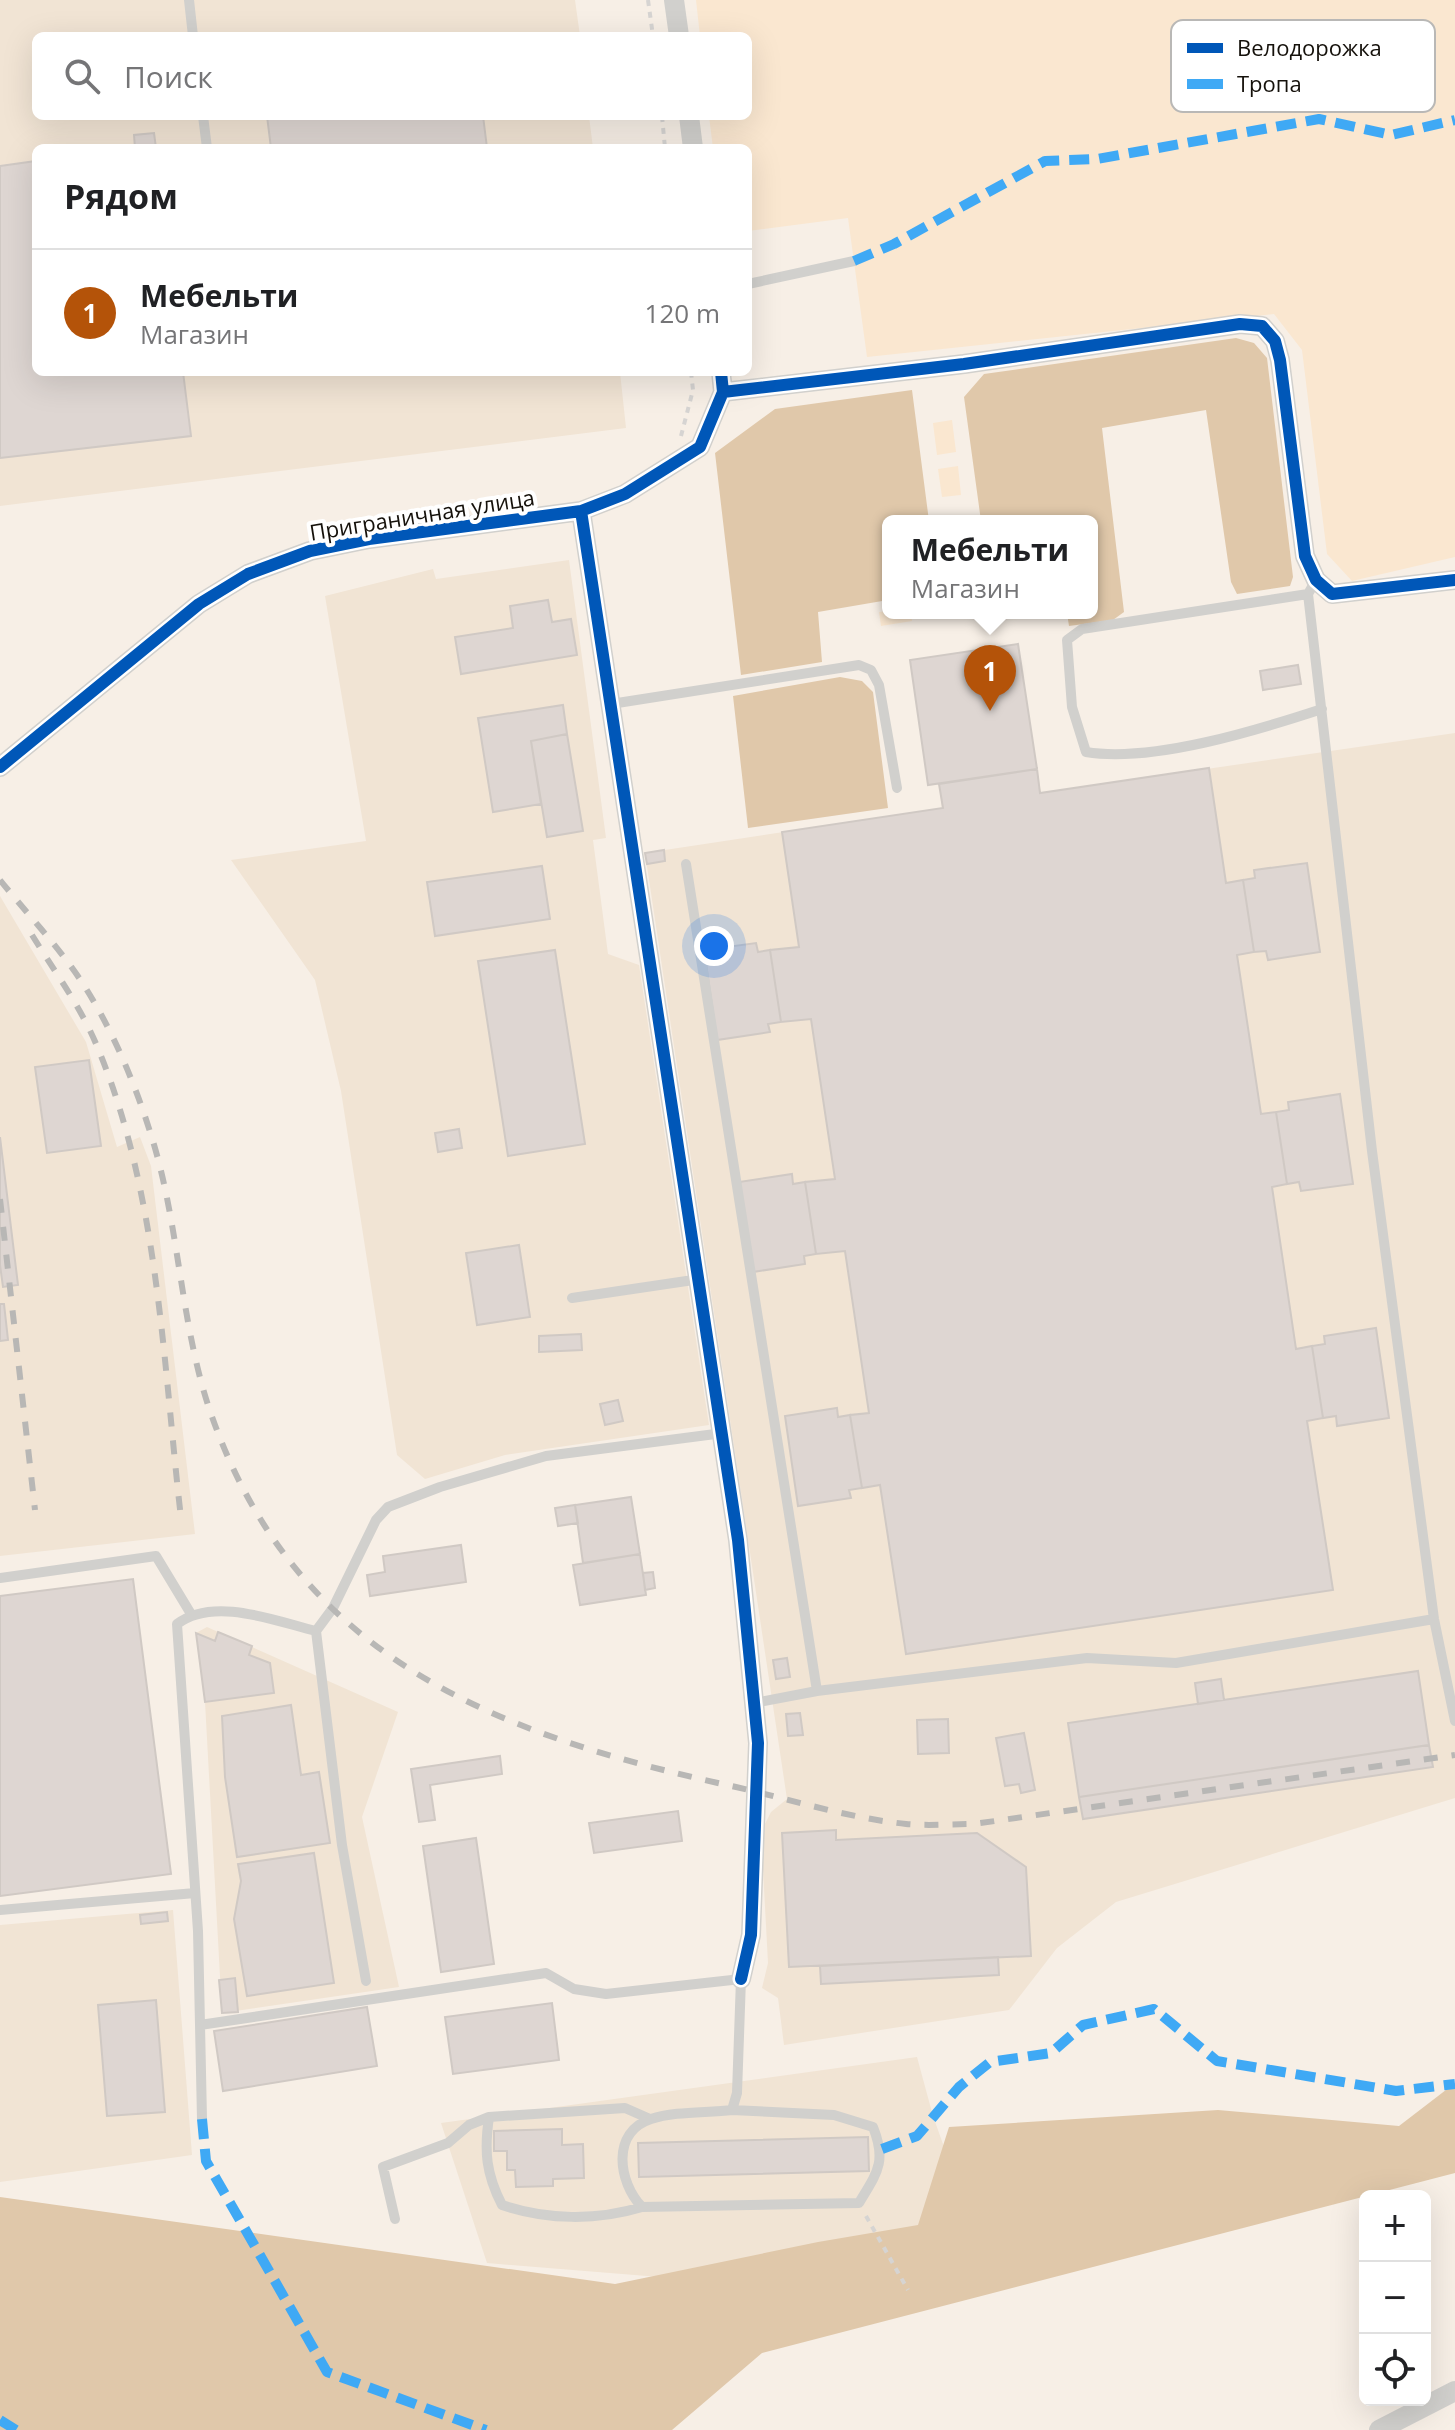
<!DOCTYPE html>
<html lang="ru">
<meta charset="utf-8">
<style>
body{margin:0;font-family:"Open Sans",sans-serif;background:#f6f6f6;color:#202124}
.controls{position:absolute;right:24px;bottom:24px;display:grid;overflow:hidden;border-radius:12px;box-shadow:0 8px 32px #0002}
.controls button{width:72px;height:72px;display:grid;place-items:center;padding:0;border:0;border-bottom:2px solid #e0e0e0;background:#fff;color:#202124;font:40px sans-serif}
.you{position:absolute;left:714px;top:946px;width:28px;height:28px;margin:-20px;border:6px solid #fff;border-radius:50%;background:#1a73e8;box-shadow:0 0 0 12px #1a73e833}
.badge{display:grid;place-items:center;width:52px;height:52px;border-radius:50%;background:#b45309;color:#fff;font-size:26px;font-weight:700}
.pin{position:absolute;translate:-50% -66px;filter:drop-shadow(0 2px 4px #0008)}
.pin::after{content:'';position:absolute;top:42px;width:28px;height:24px;background:inherit;clip-path:polygon(0 0,100% 0,50% 100%)}
.popup{position:absolute;left:882px;top:515px;width:216px;height:104px;box-sizing:border-box;display:grid;place-content:center;border-radius:12px;background:#fff;filter:drop-shadow(0 2px 6px #0005);font-size:26px;white-space:nowrap;color:#757577}
.popup b{font-size:30px;color:#202124}
.popup::after{content:'';position:absolute;left:50%;top:100%;margin-left:-16px;border:16px solid transparent;border-top-color:#fff}
.list{margin:0;padding:0;list-style:none}
h2{display:flex;justify-content:space-between;align-items:center;height:104px;margin:0;padding:0 32px;font-size:34px}
h2 small{font-size:26px;font-weight:400;color:#757577}
.list li{display:grid;grid-template-columns:52px 1fr auto;gap:24px;align-items:center;box-sizing:border-box;height:128px;padding:0 32px;border-top:2px solid #e0e0e0}
.list b{display:block;font-size:30px;white-space:nowrap}
.list p{margin:0;font-size:26px;white-space:nowrap;color:#757577}
.list em{font-size:26px;font-style:normal;color:#757577}
.icon{flex:none;width:44px;height:44px;fill:none;stroke:currentColor;stroke-width:2;stroke-linecap:round;stroke-linejoin:round}
.map{position:relative;flex:none;width:1455px;height:2430px;overflow:hidden}
.search{position:absolute;background:#fff;box-shadow:0 8px 32px #0002;left:32px;top:32px;width:720px;height:88px;display:flex;align-items:center;gap:20px;box-sizing:border-box;padding:0 28px;border-radius:12px;color:#757577;font-size:30px}
.panel{position:absolute;background:#fff;box-shadow:0 8px 32px #0002;left:32px;top:144px;width:720px;height:232px;border-radius:12px}
.map>svg:first-child{display:block}
</style>
<div class="map">
<svg width="1455" height="2430" viewBox="0 0 1455 2430">
<rect width="100%" height="100%" fill="#f7efe6"/>
<!-- built -->
<path fill="#f1e4d4" d="M0,0h575l5,36h-544v80h553l4,32h-557v224h584l6,56 -626,78z
M569,560l37,278 -13,2 15,114 31,11 70,460 -204,30 -80,24 -28,-24 -56,-364 -26,-111 -84,-120 135,-19 -41,-245 108,-27 3,10z
M1455,733v1065l-339,104 -59,46 -48,62 -225,35 -6,-47 -16,-10 6,-25 -7,-131 10,-20 16,-13 -142,-946 297,-45 -3,-24 98,-15 4,24z
M0,896l86,146 31,105 23,-10 11,29 44,368 -195,22z
M207,1627l191,85 -36,105 37,170 -177,26 -17,-311 -9,-69z
M173,1910l19,245 -192,27v-257z
M917,2057l16,59 46,129 -51,54 -441,-36 -46,-140z"/>
<!-- green -->
<path fill="#fae7d0" d="M696,0h759v557l-103,24 -25,-27 -25,-204 -28,-36 -407,43 -19,-139 -100,13v-83h-35l-4,-32h39v-80h-48z
M952,420l4,32 -19,3 -4,-32z
M958,466l3,29 -19,2 -4,-28z
M888,611l23,2 1,8 -31,5 -2,-14z"/>
<!-- forest -->
<path fill="#e0c8aa" d="M1236,338l18,5 13,15 26,219 -3,9 -53,8 -6,-12 -25,-172 -104,18 22,184 -11,8 -44,6 -2,-13h25v-92h-111l-17,-124 20,-23z
M912,390l17,131h-41v79l-70,12 4,50 -81,13 -26,-222 60,-44z
M840,677l22,4 11,11 15,116 -140,20 -15,-132z
M1455,2083v90l-693,180 -90,77h-672v-233l615,87 203,-42 100,-17 31,-98 269,-17 181,16z"/>
<!-- building -->
<path fill="#ded6d2" stroke="#d0c9c4" stroke-width="2" d="M267,116h216l4,32h-216z
M154,133l2,15h-21l-1,-13z
M36,161v211h147l8,64 -191,22v-292z
M548,600l4,22 19,-3 6,36 -116,19 -6,-37 58,-9 -3,-22z
M1018,644l19,125 -109,16 -18,-125z
M1298,665l3,19 -38,6 -3,-19z
M563,705l4,29 -36,7 10,63 -48,8 -15,-94z
M567,734l16,97 -36,6 -16,-96z
M1209,768l17,115 17,-3 11,72 -17,3 24,159 15,-2 11,72 -15,3 24,162 16,-3 11,72 -16,3 26,169 -427,64 -26,-169 -18,3 -12,-73 19,-2 -24,-162 -29,3 -11,-72 30,-3 -24,-160 -30,3 -11,-72 29,-3 -17,-115 161,-24 -4,-24 98,-15 3,24z
M664,850l1,11 -18,3 -2,-11z
M1307,863l13,89 -52,8 -2,-9 -12,1 -11,-72 12,-2 -1,-8z
M542,866l8,53 -115,17 -8,-54z
M756,943l2,9 12,-2 11,72 -13,2 2,8 -53,8 -13,-90z
M555,950l30,194 -77,12 -30,-195z
M89,1060l12,86 -54,7 -12,-86z
M1340,1094l13,90 -52,7 -2,-9 -12,2 -11,-72 13,-2 -1,-8z
M459,1129l3,19 -24,4 -3,-19z
M0,1137l18,148 -15,2 -3,-22z
M792,1174l1,10 12,-2 11,72 -12,2 1,8 -52,8 -14,-90z
M519,1245l11,72 -53,8 -11,-72z
M0,1304h4l4,36 -8,1z
M1376,1328l13,90 -52,8 -1,-10 -13,2 -11,-72 13,-2 -1,-8z
M581,1334l1,16 -43,2v-16z
M618,1400l5,21 -18,4 -5,-21z
M837,1408l1,9 12,-2 12,73 -13,2 2,8 -53,8 -13,-90z
M631,1497l9,57 -57,9 -8,-58z
M575,1505l3,18 -20,3 -3,-18z
M461,1545l5,37 -96,14 -3,-21 18,-3 -2,-16z
M640,1554l6,41 -66,10 -7,-40z
M653,1572l2,16 -10,2 -2,-17z
M133,1579l38,295 -171,22v-300z
M218,1632l34,14 -3,9 21,8 4,30 -69,9 -9,-69 19,8z
M787,1658l3,19 -14,2 -3,-19z
M1418,1671l11,74 -350,52 -11,-74z
M1221,1679l3,21 -26,4 -3,-21z
M291,1705l10,70 18,-3 11,71 -93,14 -12,-80 -3,-61z
M800,1713l3,22 -15,1 -2,-22z
M948,1719l1,34 -31,1 -1,-34z
M1024,1733l11,57 -14,3 -2,-9 -14,2 -9,-48z
M1429,1745l4,22 -350,52 -4,-22z
M500,1756l2,18 -72,11 5,35 -16,2 -8,-53z
M678,1811l4,30 -88,12 -5,-30z
M836,1830v10l141,-7 49,34 5,89 -242,11 -7,-134z
M476,1838l18,126 -53,8 -18,-126z
M314,1853l20,130 -87,13 -13,-77 7,-38 -3,-17z
M167,1912l1,9 -27,3 -1,-9z
M998,1957l1,18 -178,9 -1,-18z
M235,1978l3,34 -16,1 -3,-33z
M156,2000l9,112 -58,4 -9,-111z
M552,2003l7,57 -106,14 -8,-57z
M367,2007l10,59 -154,25 -9,-60z
M562,2129v16l21,-1 1,34 -31,1v7l-37,1 -1,-17h-8v-19h-13v-20z
M868,2137l1,34 -230,6 -1,-34z"/>
<g fill="none" stroke-linecap="round" stroke-linejoin="round">
<!-- path -->
<path stroke="#d6d4d2" stroke-width="4" stroke-dasharray="6 6" stroke-linecap="butt" d="M648,0l5,36
M662,116l3,32
M681,436l12,-46 -2,-18
M866,2216l42,74"/>
<!-- service -->
<path stroke="#d1d0cd" stroke-width="10" d="M189,0l4,36
M203,116l4,32
M748,284l106,-23
M1316,580l-8,14 64,557 62,468 21,102
M1308,594l-226,35 -15,11 5,67 14,45c66,11 172,-22 236,-43
M611,704l248,-39 12,5 8,15 18,103
M686,864l131,827
M572,1298l128,-19
M0,1578l156,-22 35,58
M316,1631l26,214 24,136
M754,1703l63,-12 270,-33 89,5 258,-44
M0,1910l195,-17
M200,2025l346,-52 28,16 32,5 135,-15 -4,114 -5,17c-25,3 -57,1 -81,9 -40,13 -33,63 -9,88
M489,2117c-5,34 -3,57 13,88 45,15 94,16 140,2l217,-4c18,-30 28,-41 14,-76l-39,-12 -102,-5
M202,2119l-4,-188 -21,-307c37,-28 98,-3 139,7l17,-23 43,-88 12,-13 52,-20 106,-31 177,-23
M395,2219l-12,-52 65,-24 21,-18 20,-8 136,-9 25,11"/>
<!-- minor -->
<path stroke="#d1d0cd" stroke-width="20" d="M674,0l5,36
M689,116l4,32
M723,392l241,-28 276,-40 22,2 13,15 5,19 25,196 11,24 16,14 123,-14
M581,511l157,1029 20,203 -7,192 -10,44
M0,767l199,-163 49,-30 62,-23 59,-12 212,-28 44,-17 75,-47 23,-55 -2,-20
M1379,2430l76,-39"/>
<!-- rail -->
<path stroke="#b8b7b5" stroke-width="6" stroke-dasharray="14 14" stroke-linecap="butt" d="M0,880c28,35 61,69 85,107 29,46 51,99 67,151 27,87 28,180 56,267 84,254 289,330 528,382 56,13 113,31 170,37 23,2 46,0 68,0l481,-69
M32,935c23,37 51,75 67,116 60,146 64,312 82,467
M0,1199l35,311"/>
<!-- quiet -->
<path stroke="#3fa9f5" stroke-width="10" stroke-dasharray="20 10" stroke-linecap="butt" d="M854,261l40,-17 151,-83 52,-2 222,-40 72,16 64,-15
M202,2119l4,42 121,211 159,58
M882,2149l35,-13 42,-49 31,-25 61,-9 32,-28 71,-16 63,52 179,30 59,-7
M0,2420l16,10"/>
<!-- cycleway casing -->
<g stroke="#fff" stroke-width="17">
<path id="cycleway" d="M723,392l241,-28 276,-40 22,2 13,15 5,19 25,196 11,24 16,14 123,-14
M581,511l157,1029 20,203 -7,192 -10,44
M0,767l199,-163 49,-30 62,-23 59,-12 212,-28 44,-17 75,-47 23,-55 -2,-20"/>
</g>
<!-- cycleway -->
<use href="#cycleway" stroke="#0057b8" stroke-width="12"/>
</g>
<g text-anchor="middle" stroke-width="8" stroke-linejoin="round" paint-order="stroke">
<!-- street labels -->
<g font-size="22" fill="#15110b" stroke="#fff">
<text transform="translate(422 515) rotate(-9)" y="8">Приграничная улица</text>
</g>
</g>
<!-- legend -->
<rect x="1171" y="20" width="264" height="92" rx="12" fill="#fff" stroke="#b9b8b6" stroke-width="2"/>
<rect x="1187" y="43" width="36" height="10" fill="#0057b8"/>
<rect x="1187" y="79" width="36" height="10" fill="#3fa9f5"/>
<g font-size="22" fill="#15110b">
<text x="1237" y="56">Велодорожка</text>
<text x="1237" y="92">Тропа</text>
</g>
</svg>
<div class="controls">
<button>+</button>
<button>−</button>
<button><svg class="icon" aria-label="locate" viewBox="0 0 24 24"><circle cx="12" cy="12" r="6"/><path d="M12 2v4M12 18v4M2 12h4M18 12h4"/></svg></button>
</div>
<div class="you"></div>
<div class="pin badge" style="left:990px;top:711px">1</div>
<div class="popup"><b>Мебельти</b>Магазин</div>
<div class="search"><svg class="icon" aria-label="search" viewBox="0 0 24 24"><circle cx="10" cy="10" r="6"/><path d="M15 15l6 6"/></svg>Поиск</div>
<section class="panel">
<h2>Рядом<small></small></h2>
<ul class="list">
<li><span class="badge">1</span><div><b>Мебельти</b><p>Магазин</p></div><em>120 m</em></li>
</ul>
</section>
</div>
